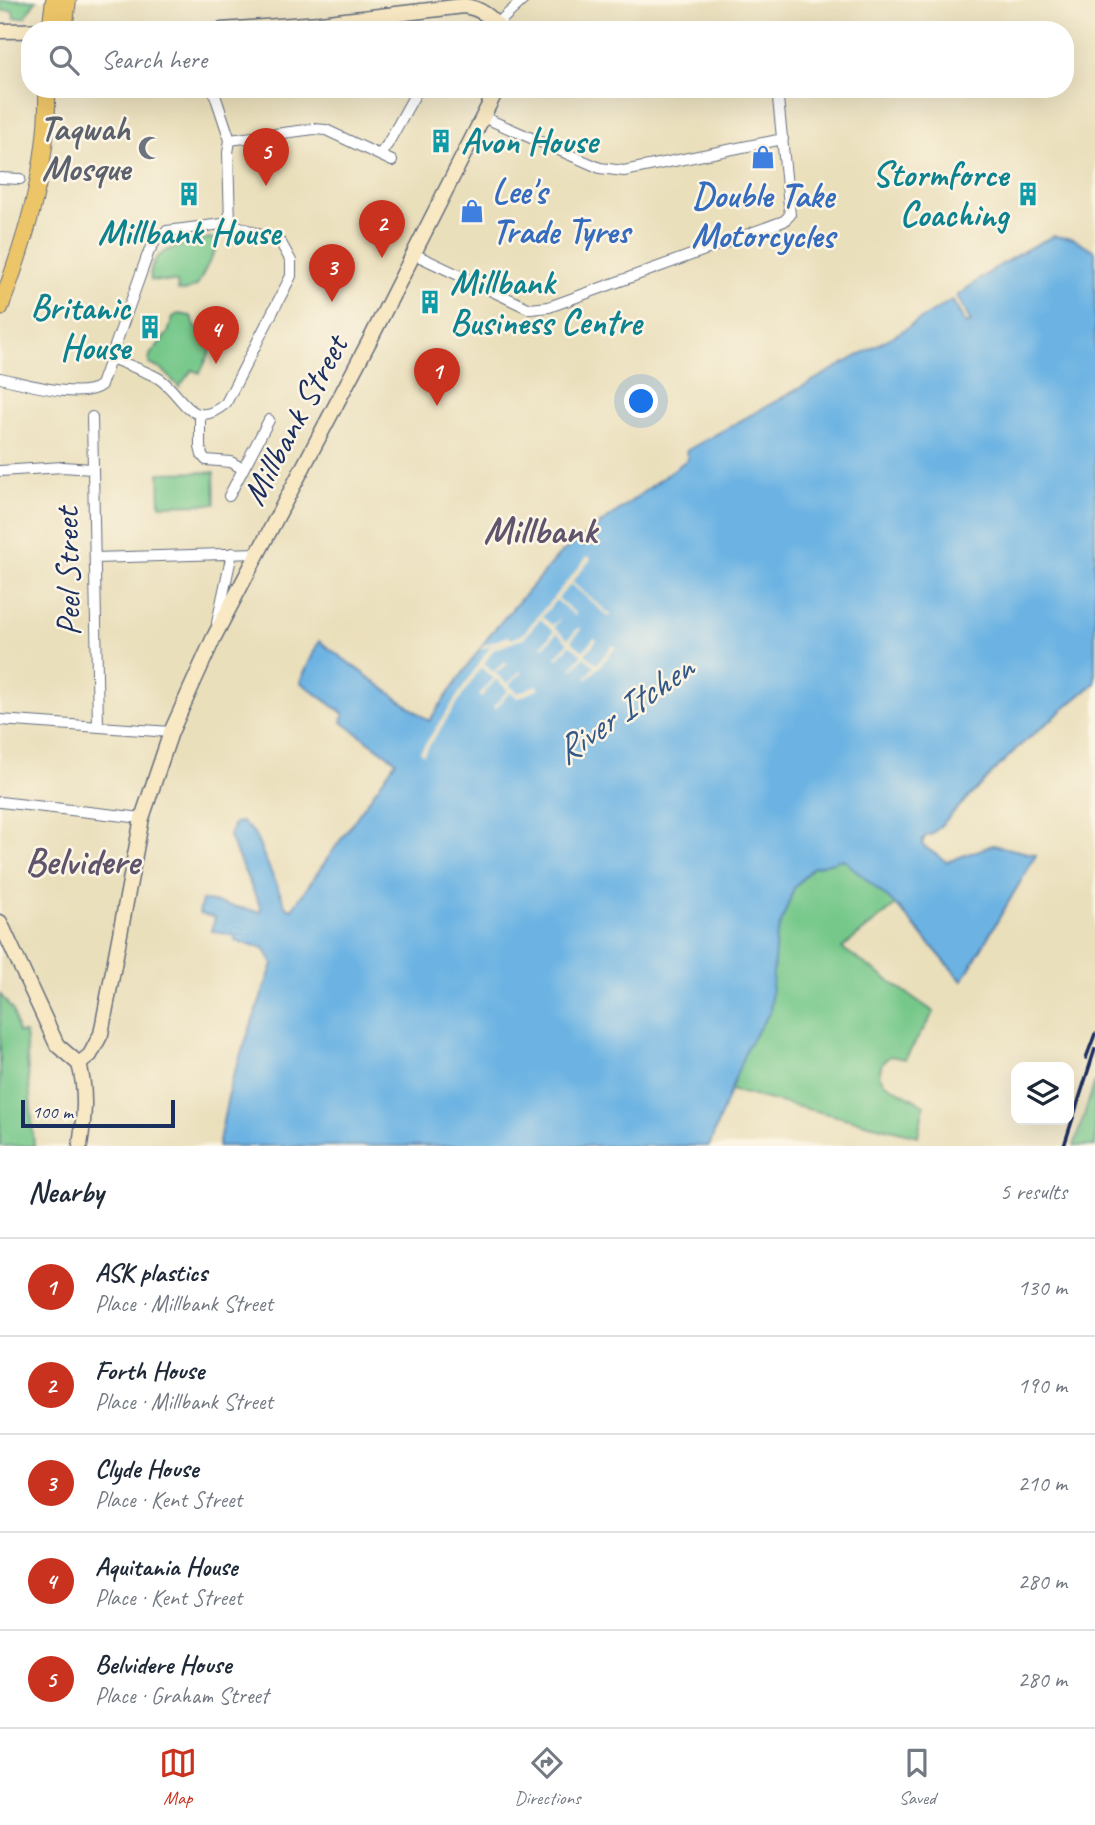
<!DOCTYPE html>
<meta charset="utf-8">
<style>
body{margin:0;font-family:Caveat,sans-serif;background:#f2f2f3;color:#1f2937}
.controls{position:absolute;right:21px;bottom:21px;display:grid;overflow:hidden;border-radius:14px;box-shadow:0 7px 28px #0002}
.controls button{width:63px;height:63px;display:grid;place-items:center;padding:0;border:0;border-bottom:2px solid #e0e1e3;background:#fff;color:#1f2937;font:35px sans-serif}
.scale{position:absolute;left:21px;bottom:18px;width:154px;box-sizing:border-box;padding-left:7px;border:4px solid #1b2f5e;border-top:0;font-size:19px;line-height:24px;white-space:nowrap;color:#1b2f5e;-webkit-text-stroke:5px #fcf5e5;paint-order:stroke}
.you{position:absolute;left:642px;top:402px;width:24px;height:24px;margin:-18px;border:5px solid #fff;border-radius:50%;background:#1a73e8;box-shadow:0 0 0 10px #1a73e833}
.badge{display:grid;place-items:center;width:46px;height:46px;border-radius:50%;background:#c8321e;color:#fff;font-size:23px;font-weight:700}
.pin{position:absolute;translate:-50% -58px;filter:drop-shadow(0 2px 4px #0008)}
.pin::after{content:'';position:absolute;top:37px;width:24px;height:21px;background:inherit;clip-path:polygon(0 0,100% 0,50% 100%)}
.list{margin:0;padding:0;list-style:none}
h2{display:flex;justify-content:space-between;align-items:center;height:91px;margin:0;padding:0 28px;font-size:30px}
h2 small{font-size:23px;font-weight:400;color:#747a83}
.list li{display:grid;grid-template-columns:46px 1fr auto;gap:21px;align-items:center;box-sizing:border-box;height:98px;padding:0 28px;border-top:2px solid #e0e1e3}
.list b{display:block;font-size:26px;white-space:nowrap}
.list p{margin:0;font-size:23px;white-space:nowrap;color:#747a83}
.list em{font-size:23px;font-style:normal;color:#747a83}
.icon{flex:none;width:38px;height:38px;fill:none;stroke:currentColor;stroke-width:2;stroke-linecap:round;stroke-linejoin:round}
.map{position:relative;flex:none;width:1095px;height:1146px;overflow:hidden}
.search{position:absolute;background:#fff;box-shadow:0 7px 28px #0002;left:21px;right:21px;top:21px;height:77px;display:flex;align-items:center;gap:18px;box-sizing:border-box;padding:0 24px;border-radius:28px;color:#747a83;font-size:26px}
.sheet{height:581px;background:#fff}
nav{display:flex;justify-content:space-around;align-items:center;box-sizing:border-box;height:98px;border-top:2px solid #e0e1e3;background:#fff;font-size:19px;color:#747a83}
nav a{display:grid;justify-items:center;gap:4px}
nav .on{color:#c8321e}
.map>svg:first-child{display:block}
</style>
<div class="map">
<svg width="1095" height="1146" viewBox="0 0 1095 1146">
<rect width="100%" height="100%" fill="#fcf5e5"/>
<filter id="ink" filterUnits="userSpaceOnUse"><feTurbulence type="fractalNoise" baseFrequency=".0143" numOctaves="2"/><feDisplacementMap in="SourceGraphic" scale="14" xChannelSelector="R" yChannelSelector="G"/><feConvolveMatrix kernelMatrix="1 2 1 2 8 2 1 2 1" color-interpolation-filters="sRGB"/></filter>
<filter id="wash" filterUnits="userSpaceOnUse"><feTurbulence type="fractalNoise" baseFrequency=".00686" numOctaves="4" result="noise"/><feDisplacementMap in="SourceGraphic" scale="28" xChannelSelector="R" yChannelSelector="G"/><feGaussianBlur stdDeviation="1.57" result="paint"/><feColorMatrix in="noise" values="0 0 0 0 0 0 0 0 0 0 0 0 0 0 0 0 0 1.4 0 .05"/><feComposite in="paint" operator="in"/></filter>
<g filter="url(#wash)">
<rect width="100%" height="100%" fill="#eadfbb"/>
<!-- green -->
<path fill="#76c88a" stroke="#487c74" stroke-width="2" d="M1,0h35l-11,17 -11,1 -1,-8 -13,1z
M210,238l6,2 2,5 -21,41 -12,5 -7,-1 -1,-8 -26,-2c-4,-23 17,-32 36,-36 8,-2 15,-5 23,-6z
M178,314l13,2 5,12 16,12v8l-12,25 -8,-3 -13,17 -16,-17 -14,-6 1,-9 18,-22 5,-16z
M214,472l1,32 -55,1 -1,-32z
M1095,683l-78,65 -85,86 -7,2 -3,9 25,17 46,-17 43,10 -74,126 -66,-76 -54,43 92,64 -29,47 -15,-3 -8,7 -3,12 6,8 39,22 -6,31 -188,-46 -21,56h-267l3,-44z
M0,994l13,17 5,22h7l9,113h-34z
M1095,1081v65h-21z"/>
<!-- water -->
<path fill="#6cb3e3" stroke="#4471a0" stroke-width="2" d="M1054,236l20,3 21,12v432l-78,65 -85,86c-8,2 -10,4 -10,11l25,17 46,-17 43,10 -74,126 -62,-72 -57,-50 -31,9 -18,20 -18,49 -6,75 -23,35 -38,99h-491l13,-64 42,-118 -9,-16 -29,-7 1,-5 -24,-5 3,-14 -16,-3 3,-14 58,12 1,-4 -32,-71 5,-14 8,-1 12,11 32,74 6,2 104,-148 -54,-39 2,-8 -44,-32 19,-41 110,80 62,-88 69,-79 128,-95 -2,-8 211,-117 55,-34 14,24 5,-2 -14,-26c30,-23 62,-45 97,-60z"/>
<!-- pier -->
<path fill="#eadfbb" d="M588,556l3,3 -19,23 39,33 -2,2 -38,-33 -13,14 18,16 -1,2 -19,-16 -14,17 10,8 9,-7 -7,9 14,12 11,-12 2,2 -10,12 12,10 11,-13 3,2 -12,14 12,10 16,-19 3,2 -18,21 -11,11 -2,-1 10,-12 -11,-9 -12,13 -1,-1 11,-14 -12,-10 -12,14 -2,-2 12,-14 -11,-10 -13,14 -2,-2 12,-14 -14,-12 -16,19 -31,12 -9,14 9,8 12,-10 2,2 -12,9 12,11 13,-13 2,2 -13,12 9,8 19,-8 2,4 -21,9 -8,-6 -15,17 -2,-2 15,-17 -12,-11 -15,18 -2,-2 15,-17 -13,-11 -58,88 -3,-3 70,-105 14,-5 -24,7 2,-3 26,-10 3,3 11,-4z"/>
</g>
<g filter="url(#ink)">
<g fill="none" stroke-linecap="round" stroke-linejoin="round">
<!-- street casing -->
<g stroke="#636d7f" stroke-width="12">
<path id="street" d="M497,24l26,-24
M213,89l17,51 -2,13 2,70
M483,117l117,51 24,3 159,-32
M230,140l84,-11 12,1 66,31
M380,154l7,-9 31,-56
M0,178l20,1
M414,254l116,55 19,-2 235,-86 6,-6 -13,-126
M0,378c24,5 82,23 101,7l48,-134 9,-14 9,-6 63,-8 51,20 10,18v15l-65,127c-36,31 -43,-10 -68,-25 -14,-8 -31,-13 -47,-20
M200,415v32l2,8 4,5 25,2 12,7
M92,417l6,309
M0,471l63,-4 29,2
M229,496l40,-76
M95,558l162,-5
M217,623l15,-70
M0,720l171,12
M0,802l142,16"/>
</g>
<!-- secondary casing -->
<g stroke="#636d7f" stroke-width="17">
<path id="secondary" d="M221,30l99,-7 144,-17c15,2 29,11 36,24
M0,31l89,-1
M0,922l57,123 22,19
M79,1064l11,-9 11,-21 41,-216 29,-86 43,-95 158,-301 125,-247
M79,1064c8,28 5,54 1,82"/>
</g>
<!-- primary casing -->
<g stroke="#636d7f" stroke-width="18">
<path id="primary" d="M50,30l4,-30
M64,30l4,-30
M0,308c26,-69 49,-144 47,-219"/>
</g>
<!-- street -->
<use href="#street" stroke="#fff" stroke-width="10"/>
<!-- secondary -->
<use href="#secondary" stroke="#f8e8c3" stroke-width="14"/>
<!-- primary -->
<use href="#primary" stroke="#edc569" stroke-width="16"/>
<!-- rail -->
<path stroke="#1b2f5e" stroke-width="3.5" d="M1086,1058l9,-24
M1064,1146l31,-97"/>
</g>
</g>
<!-- icons -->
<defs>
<g id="building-bare" transform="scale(1.89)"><path d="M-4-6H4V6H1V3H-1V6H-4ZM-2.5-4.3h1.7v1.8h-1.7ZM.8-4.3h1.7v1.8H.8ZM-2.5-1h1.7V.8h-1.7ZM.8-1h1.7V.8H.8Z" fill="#0f9aa8" stroke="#fcf5e5" stroke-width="2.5" paint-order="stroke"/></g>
<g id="mosque-bare" transform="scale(1.89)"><path d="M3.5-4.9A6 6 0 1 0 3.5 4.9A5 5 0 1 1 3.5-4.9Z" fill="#6b7280" stroke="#fcf5e5" stroke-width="2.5" paint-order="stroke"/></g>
<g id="shop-bare" transform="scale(1.89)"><path d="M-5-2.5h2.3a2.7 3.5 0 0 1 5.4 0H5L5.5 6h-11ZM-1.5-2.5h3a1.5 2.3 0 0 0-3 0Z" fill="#3f7fe0" stroke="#fcf5e5" stroke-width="2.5" paint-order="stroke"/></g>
</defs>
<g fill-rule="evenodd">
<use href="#building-bare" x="441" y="141"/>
<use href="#mosque-bare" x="150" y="148"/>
<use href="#shop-bare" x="763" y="157"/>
<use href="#building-bare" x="189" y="194"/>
<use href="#building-bare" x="1028" y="194"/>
<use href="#shop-bare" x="472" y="211"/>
<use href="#building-bare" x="430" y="302"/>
<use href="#building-bare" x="150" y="327"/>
</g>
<g text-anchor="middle" stroke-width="5" stroke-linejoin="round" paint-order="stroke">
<!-- worship labels -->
<g font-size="35" font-weight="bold" fill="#5b616d" stroke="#fcf5e5" text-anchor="end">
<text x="130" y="140">Taqwah<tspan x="130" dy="40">Mosque</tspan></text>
</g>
<!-- culture labels -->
<g font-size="35" font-weight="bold" fill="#0d838f" stroke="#fcf5e5" text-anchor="start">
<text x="461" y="153">Avon House</text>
<text x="1008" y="186" text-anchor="end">Stormforce<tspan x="1008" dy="40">Coaching</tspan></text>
<text x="189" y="244" text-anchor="middle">Millbank House</text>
<text x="450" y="294">Millbank<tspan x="450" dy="40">Business Centre</tspan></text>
<text x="130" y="319" text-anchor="end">Britanic<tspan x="130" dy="40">House</tspan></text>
</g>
<!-- shop labels -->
<g font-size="35" font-weight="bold" fill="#366cbe" stroke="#fcf5e5" text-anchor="start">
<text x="492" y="203">Lee's<tspan x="492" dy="40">Trade Tyres</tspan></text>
<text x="763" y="207" text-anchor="middle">Double Take<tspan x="763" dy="40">Motorcycles</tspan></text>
</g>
<!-- street labels -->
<g font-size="35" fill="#1b2f5e" stroke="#fcf5e5">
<text transform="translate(294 420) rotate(-62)" y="12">Millbank Street</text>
<text transform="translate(67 572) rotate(-91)" y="12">Peel Street</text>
</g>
<!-- water labels -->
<g font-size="37" font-style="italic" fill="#335786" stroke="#fcf5e5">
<text transform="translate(623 709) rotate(-35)" y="13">River Itchen</text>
</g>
<!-- quarter labels -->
<g font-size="38" font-weight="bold" fill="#5e556d" stroke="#fcf5e5">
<text x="540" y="543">Millbank</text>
<text x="82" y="874">Belvidere</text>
</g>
</g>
</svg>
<div class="controls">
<button><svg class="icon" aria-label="layers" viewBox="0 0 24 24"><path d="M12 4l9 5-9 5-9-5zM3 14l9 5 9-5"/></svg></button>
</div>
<div class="scale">100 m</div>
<div class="you"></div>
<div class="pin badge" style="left:437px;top:406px">1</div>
<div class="pin badge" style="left:382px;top:258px">2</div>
<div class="pin badge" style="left:332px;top:302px">3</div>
<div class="pin badge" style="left:216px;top:364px">4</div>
<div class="pin badge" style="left:266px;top:186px">5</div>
<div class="search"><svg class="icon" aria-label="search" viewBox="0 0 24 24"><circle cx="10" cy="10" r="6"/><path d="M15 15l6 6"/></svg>Search here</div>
</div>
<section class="sheet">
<h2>Nearby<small>5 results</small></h2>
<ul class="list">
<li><span class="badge">1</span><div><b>ASK plastics</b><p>Place · Millbank Street</p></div><em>130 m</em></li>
<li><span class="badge">2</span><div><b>Forth House</b><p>Place · Millbank Street</p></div><em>190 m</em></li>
<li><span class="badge">3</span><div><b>Clyde House</b><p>Place · Kent Street</p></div><em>210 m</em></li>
<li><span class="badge">4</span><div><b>Aquitania House</b><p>Place · Kent Street</p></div><em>280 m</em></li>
<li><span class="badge">5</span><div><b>Belvidere House</b><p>Place · Graham Street</p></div><em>280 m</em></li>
</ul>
</section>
<nav>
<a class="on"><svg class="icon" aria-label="map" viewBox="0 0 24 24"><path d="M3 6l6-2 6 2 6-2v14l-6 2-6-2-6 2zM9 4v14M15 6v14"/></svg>Map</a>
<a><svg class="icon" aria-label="directions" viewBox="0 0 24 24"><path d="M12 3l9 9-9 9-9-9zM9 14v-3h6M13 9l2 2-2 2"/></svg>Directions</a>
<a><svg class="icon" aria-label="saved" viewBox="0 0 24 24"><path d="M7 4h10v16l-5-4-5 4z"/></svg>Saved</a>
</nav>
